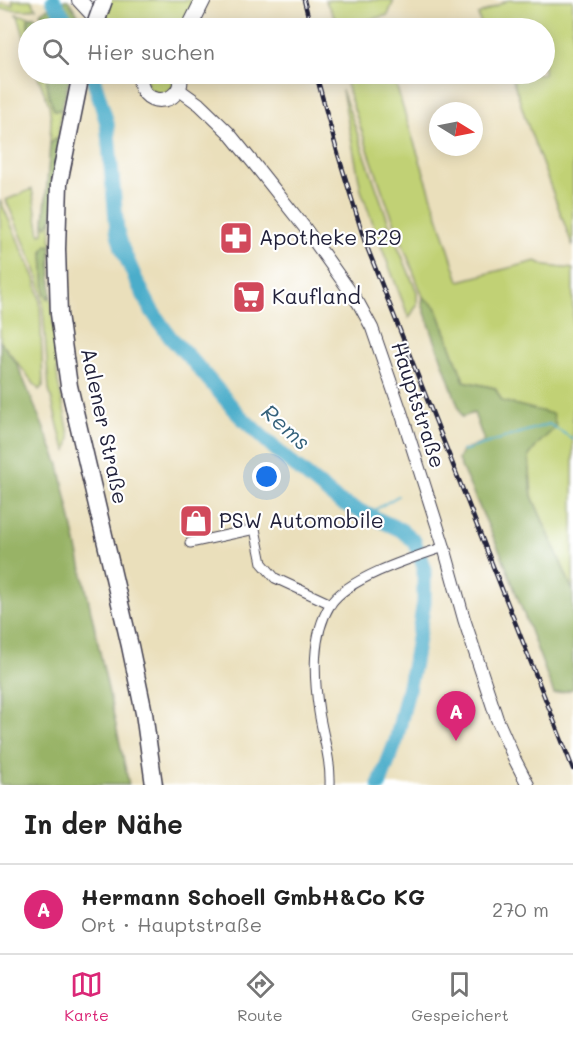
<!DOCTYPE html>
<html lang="de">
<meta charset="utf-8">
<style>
body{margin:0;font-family:Mali,sans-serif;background:#f6f6f6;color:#222}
.compass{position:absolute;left:429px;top:102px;width:54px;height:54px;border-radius:50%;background:#fff;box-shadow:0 3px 15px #0003;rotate:100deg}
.you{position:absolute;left:267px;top:477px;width:21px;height:21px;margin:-15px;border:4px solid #fff;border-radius:50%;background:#1a73e8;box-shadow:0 0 0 9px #1a73e833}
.badge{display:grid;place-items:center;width:39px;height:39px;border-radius:50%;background:#db2777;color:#fff;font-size:20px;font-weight:700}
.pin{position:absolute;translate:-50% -50px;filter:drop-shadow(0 2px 3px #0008)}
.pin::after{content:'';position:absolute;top:32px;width:21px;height:18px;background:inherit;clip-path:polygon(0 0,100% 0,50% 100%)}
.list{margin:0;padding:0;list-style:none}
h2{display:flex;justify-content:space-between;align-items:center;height:78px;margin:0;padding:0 24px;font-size:26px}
h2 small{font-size:20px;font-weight:400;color:#767676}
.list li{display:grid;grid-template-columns:39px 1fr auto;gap:18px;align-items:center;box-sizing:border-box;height:90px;padding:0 24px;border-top:2px solid #e0e0e0}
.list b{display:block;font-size:22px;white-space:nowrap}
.list p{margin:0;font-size:20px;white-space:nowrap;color:#767676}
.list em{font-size:20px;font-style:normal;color:#767676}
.icon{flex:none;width:33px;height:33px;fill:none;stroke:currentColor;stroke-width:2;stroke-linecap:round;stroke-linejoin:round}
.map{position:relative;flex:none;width:573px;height:785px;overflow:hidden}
.search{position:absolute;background:#fff;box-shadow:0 3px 15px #0003;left:18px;right:18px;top:18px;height:66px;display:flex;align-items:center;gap:15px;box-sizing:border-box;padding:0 21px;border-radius:33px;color:#767676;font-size:22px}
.sheet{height:168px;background:#fff}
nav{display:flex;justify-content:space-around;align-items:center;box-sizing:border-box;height:84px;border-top:2px solid #e0e0e0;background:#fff;font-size:16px;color:#767676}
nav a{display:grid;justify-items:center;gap:3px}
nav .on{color:#db2777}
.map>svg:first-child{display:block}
</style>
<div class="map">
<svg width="573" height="785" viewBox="0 0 573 785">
<rect width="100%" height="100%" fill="#fff"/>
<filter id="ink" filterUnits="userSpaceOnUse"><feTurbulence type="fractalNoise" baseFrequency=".0167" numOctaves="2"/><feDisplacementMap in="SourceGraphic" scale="12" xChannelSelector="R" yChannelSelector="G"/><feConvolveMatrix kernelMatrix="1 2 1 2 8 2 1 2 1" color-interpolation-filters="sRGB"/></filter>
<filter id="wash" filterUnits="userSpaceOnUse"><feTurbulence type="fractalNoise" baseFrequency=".008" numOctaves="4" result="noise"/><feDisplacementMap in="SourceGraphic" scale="24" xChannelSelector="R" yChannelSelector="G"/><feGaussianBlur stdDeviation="1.35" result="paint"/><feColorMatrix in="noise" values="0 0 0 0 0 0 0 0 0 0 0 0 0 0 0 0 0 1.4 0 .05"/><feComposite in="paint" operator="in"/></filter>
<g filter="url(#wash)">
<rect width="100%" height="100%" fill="#eadfbb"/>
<!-- green -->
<path fill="#c1d174" stroke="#727a58" stroke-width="1.5" d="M12,0h19l5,8 -8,2 -28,-1v-5l13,1z
M109,0h87l-13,28h-67l-12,-10z
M325,0h69l-6,15 -48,12z
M508,0h65v247l-46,-124 -16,-49h33v-46h-62l-4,-13z
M15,14l16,3 -3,2v30l-10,-33z
M37,74h9l3,22 5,13 7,1 -3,31 -3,-3 -5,6 1,-25 -2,-14z
M146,74h27c2,12 0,16 -12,21l-13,-6z
M343,74h50l10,34 56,173 77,-20 10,5 27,3v322l-41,-95 -3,-40 9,-12 -36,-43 -7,-13 -31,-7 -28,-74 -13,-10 -18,-47 -22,-57 -33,-96z
M342,90l51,145 24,57v13l-8,13 -31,-80 -17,-48z
M32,189l8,45 3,-1 1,-10 3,3 5,-7 -1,27 -8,4 2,43 3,5 3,-4 7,88 12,56 -3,13 -6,-13 -12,-49 -7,-95 -5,-22 -31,-72z
M0,200l35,78 5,22 3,86 -4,4 -39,-49z"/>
<!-- forest -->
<path fill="#98b366" stroke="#5d6a50" stroke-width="1.5" d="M65,0h3l17,25 -1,3h-32l-12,-14 2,-3z
M31,17h4l11,11h-17l-1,-9z
M46,74h25l-10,36h-7l-5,-14z
M56,138l2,3 -6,78 -5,7 -3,-3 6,-79z
M47,245l4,1v48l-3,5 -3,-6 -2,-43z
M423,297l13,10 28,74 31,7 7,13 51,13 3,13 -18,17 -9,12v16l3,24 41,95v98l-19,5 -52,-138 -44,-96 4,-9 22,-10 -10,-28 -12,4 -40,-113z
M0,341l17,23 42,101 70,320h-129z"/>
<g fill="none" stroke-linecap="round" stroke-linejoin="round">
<!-- stream -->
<path stroke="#4badca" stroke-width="2" d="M462,451l87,-27 24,15
M368,514l30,-18"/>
<!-- river -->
<path stroke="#4badca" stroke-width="15" d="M53,0l18,28
M92,74l15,49 10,107 5,18 14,32 16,31 18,26 21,22 48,56 45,42 54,44 63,29 13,11 10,26v35l-11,66 -17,73 -17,44"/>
</g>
</g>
<g filter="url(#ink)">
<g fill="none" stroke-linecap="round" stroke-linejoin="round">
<!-- minor casing -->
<g stroke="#403e4e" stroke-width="11">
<path id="minor" d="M190,543l65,-14 7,34 13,15 56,26
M330,785c1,-25 -7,-48 -11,-73 -5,-34 -8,-76 11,-107 17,-27 84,-48 114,-58"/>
</g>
<!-- tertiary casing -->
<g stroke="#403e4e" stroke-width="14">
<path id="tertiary" d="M178,89l21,15 29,28 27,33 50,63 54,76 13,24 30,87 42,132 20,72 33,100 18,41 13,25"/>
</g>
<!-- secondary casing -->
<g stroke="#403e4e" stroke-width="16">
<path id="secondary" d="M79,0l26,28
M141,74c-6,35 45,34 39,0"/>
</g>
<!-- primary casing -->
<g stroke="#403e4e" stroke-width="17">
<path id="primary" d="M189,28l14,-28"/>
</g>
<!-- trunk casing -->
<g stroke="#403e4e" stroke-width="19">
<path id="trunk" d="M81,74l-22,109 -2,66 2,65 10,72 61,260 14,67 10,72"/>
</g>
<!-- minor -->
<use href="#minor" stroke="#fff" stroke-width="9"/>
<!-- tertiary -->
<use href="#tertiary" stroke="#fff" stroke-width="12"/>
<!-- secondary -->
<use href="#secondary" stroke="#fff" stroke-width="14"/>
<!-- primary -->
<use href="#primary" stroke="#fff" stroke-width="15"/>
<!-- trunk -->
<use href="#trunk" stroke="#fff" stroke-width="16"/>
<!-- rail casing -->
<g stroke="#22223b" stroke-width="4.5">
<path id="rail" d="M304,0l7,28
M316,74l21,77 28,91 208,527"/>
</g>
<!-- rail -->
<use href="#rail" stroke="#fff" stroke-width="2" stroke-dasharray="7" stroke-linecap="butt"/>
<!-- trunk-bridge casing -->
<g stroke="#403e4e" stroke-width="19" stroke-linecap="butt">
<path id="trunk-bridge" d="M94,28l10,-28"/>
</g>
<!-- trunk-bridge -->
<use href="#trunk-bridge" stroke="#fff" stroke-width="16"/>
</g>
</g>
<!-- icons -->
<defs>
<g id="pharmacy-square" transform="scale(1.725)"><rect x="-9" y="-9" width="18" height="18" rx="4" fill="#d1495b" stroke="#fff"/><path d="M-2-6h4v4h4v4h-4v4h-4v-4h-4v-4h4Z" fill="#fff"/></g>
<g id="supermarket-square" transform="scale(1.725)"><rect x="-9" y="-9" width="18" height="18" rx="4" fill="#d1495b" stroke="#fff"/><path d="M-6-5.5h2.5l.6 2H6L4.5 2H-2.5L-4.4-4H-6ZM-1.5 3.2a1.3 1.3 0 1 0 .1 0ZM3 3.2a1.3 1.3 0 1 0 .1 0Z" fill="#fff"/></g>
<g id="shop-square" transform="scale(1.725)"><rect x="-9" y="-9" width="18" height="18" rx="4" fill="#d1495b" stroke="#fff"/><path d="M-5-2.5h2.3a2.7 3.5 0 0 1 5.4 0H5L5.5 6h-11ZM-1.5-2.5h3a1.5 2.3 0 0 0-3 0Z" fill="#fff"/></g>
</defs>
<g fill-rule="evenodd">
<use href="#pharmacy-square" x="236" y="238"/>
<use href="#supermarket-square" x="249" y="297"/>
<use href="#shop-square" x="196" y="521"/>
</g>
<g text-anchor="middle" stroke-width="4.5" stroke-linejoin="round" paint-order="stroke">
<!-- poi labels -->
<g font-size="21" fill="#22223b" stroke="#fff" text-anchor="start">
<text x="259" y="245">Apotheke B29</text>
<text x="272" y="304">Kaufland</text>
<text x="219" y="528">PSW Automobile</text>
</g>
<!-- street labels -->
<g font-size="21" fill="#22223b" stroke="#fff">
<text transform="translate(418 405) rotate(72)" y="7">Hauptstraße</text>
<text transform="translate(104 426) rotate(78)" y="7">Aalener Straße</text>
</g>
<!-- water labels -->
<g font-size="22" font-style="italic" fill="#34617b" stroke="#fff">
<text transform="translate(286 427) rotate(42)" y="8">Rems</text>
</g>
</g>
</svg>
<svg class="compass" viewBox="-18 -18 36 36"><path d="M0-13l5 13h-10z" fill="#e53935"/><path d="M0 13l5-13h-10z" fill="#767676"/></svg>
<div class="you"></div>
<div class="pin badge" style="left:456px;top:741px">A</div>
<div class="search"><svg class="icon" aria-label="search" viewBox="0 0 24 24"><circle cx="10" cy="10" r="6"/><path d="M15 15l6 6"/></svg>Hier suchen</div>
</div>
<section class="sheet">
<h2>In der Nähe<small></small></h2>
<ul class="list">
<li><span class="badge">A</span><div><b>Hermann Schoell GmbH&amp;Co KG</b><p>Ort · Hauptstraße</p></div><em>270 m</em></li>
</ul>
</section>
<nav>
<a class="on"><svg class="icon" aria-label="map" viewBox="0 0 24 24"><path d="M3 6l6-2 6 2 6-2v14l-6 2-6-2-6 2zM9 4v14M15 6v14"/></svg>Karte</a>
<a><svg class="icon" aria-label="directions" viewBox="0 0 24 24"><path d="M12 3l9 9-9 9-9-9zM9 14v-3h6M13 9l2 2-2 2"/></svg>Route</a>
<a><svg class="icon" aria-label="saved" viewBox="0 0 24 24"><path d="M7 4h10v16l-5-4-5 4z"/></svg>Gespeichert</a>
</nav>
